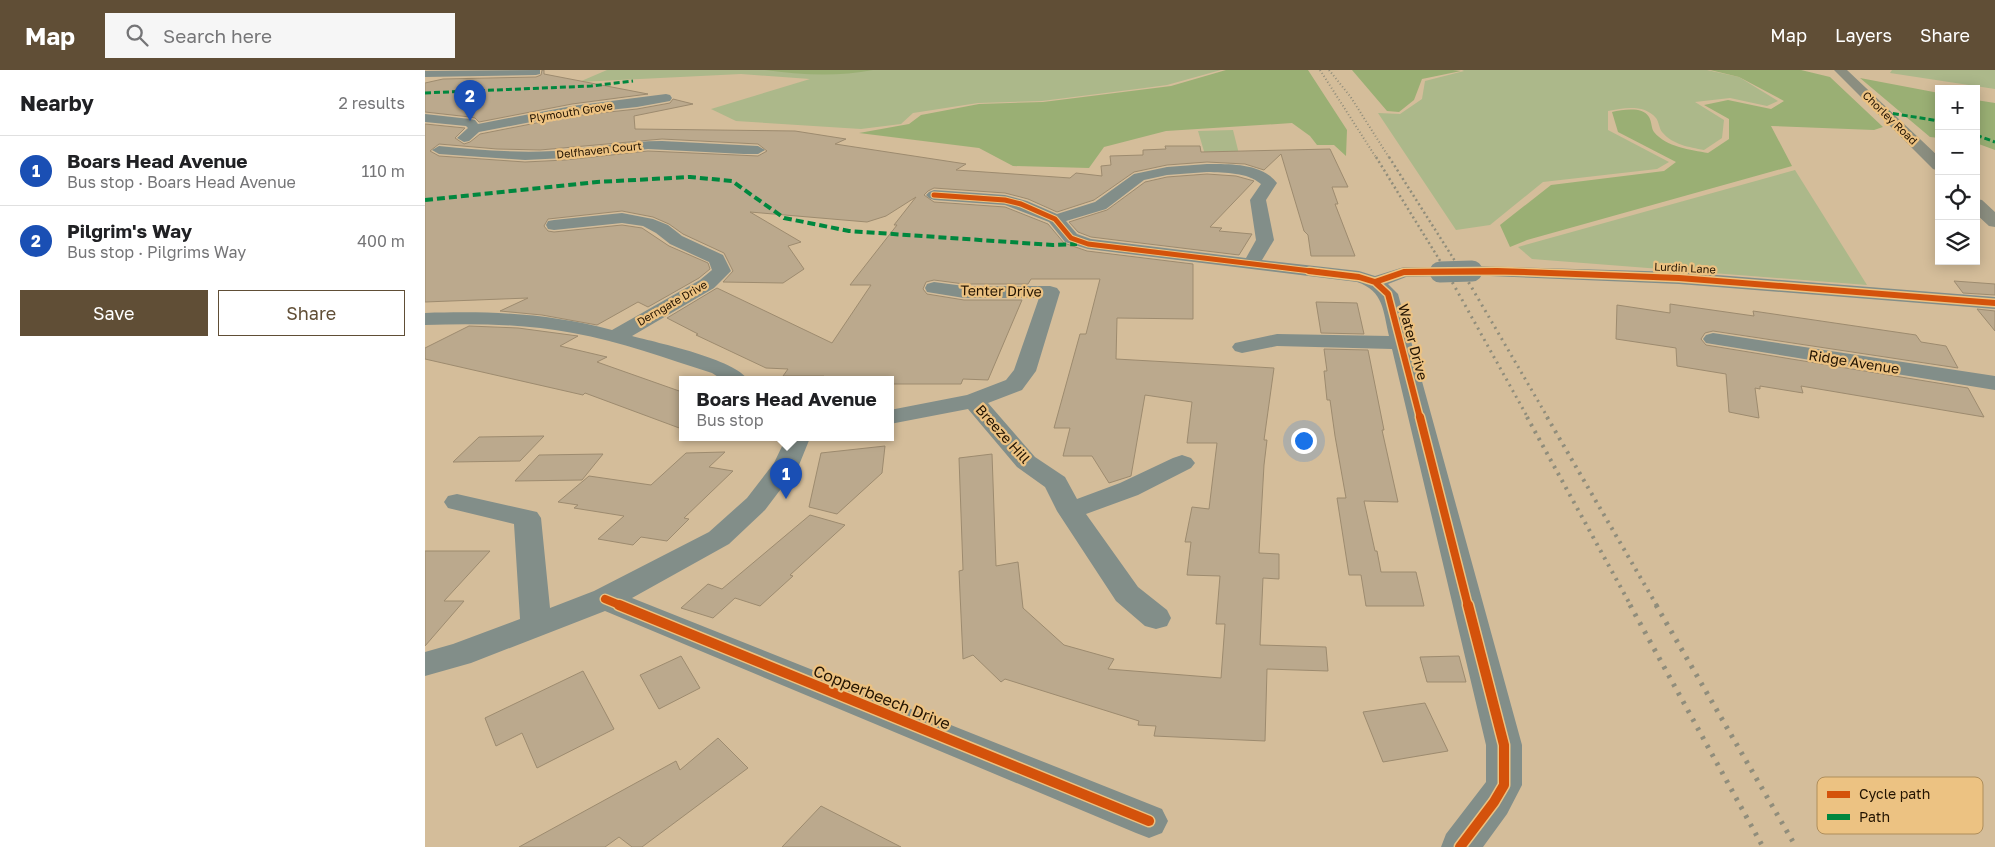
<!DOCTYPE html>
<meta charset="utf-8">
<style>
body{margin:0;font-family:"Golos Text",sans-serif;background:#f6f6f6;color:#202124}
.controls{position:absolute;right:15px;top:15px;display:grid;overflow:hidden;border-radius:0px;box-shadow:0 2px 12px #0003}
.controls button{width:45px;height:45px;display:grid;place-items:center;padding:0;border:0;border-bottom:1px solid #e0e0e0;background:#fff;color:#202124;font:25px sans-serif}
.you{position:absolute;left:878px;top:370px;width:18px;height:18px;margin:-12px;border:4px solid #fff;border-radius:50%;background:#1a73e8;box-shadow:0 0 0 8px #1a73e833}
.badge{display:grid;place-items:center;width:32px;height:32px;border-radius:50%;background:#604e36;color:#fff;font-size:16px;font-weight:700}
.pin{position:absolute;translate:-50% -41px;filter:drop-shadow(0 1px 2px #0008)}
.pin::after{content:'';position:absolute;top:26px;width:18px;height:15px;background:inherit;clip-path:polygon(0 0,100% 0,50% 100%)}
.popup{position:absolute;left:254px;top:306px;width:215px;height:65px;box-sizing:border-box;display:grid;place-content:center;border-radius:0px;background:#fff;filter:drop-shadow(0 1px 4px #0005);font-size:16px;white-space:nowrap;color:#757577}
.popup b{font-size:19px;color:#202124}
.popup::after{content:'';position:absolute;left:50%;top:100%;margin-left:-10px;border:10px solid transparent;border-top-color:#fff}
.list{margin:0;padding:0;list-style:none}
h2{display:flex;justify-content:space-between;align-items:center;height:65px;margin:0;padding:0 20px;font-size:21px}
h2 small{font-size:16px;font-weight:400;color:#757577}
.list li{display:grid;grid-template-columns:32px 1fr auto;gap:15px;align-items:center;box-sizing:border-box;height:70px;padding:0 20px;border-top:1px solid #e0e0e0}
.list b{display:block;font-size:19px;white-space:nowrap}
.list p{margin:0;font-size:16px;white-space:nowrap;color:#757577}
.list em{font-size:16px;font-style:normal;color:#757577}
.actions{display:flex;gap:10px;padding:15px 20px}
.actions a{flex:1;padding:11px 0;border:1px solid #604e36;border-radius:0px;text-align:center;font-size:18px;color:#604e36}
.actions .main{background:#604e36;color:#fff}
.icon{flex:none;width:28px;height:28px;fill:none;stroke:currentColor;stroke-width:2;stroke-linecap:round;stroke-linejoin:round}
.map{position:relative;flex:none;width:1570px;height:777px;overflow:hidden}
header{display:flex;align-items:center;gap:30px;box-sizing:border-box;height:70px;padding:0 25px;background:#604e36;color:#fff}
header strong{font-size:24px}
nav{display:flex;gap:28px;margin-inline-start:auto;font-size:18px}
.search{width:350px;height:45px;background:#f6f6f6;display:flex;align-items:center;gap:12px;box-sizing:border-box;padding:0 18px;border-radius:0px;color:#757577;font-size:19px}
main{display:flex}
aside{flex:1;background:#fff}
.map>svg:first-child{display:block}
</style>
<header>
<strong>Map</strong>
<div class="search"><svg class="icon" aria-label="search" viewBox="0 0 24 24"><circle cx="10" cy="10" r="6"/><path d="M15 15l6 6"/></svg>Search here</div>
<nav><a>Map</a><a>Layers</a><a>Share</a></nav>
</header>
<main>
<aside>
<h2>Nearby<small>2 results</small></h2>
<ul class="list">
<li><span class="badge" style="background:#1a4fb4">1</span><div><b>Boars Head Avenue</b><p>Bus stop · Boars Head Avenue</p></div><em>110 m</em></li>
<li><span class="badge" style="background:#1a4fb4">2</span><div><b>Pilgrim's Way</b><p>Bus stop · Pilgrims Way</p></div><em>400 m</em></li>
</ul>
<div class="actions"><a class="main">Save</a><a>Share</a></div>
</aside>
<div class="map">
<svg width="1570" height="777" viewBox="0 0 1570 777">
<rect width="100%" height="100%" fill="#d4bd9a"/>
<!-- green -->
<path fill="#acb88a" d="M182,0h614l-54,15 -30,4 -95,12 -64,2 -65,10 -12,11 -40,5 -125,-8 -25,-12 99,-30 -69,-5 -162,8z
M1037,0h245l32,7 39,24 -11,5 -37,-8 -35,4 29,18 -2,18 -18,12c-15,-3 -31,-5 -42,-18 -3,-4 -3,-10 -6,-14 -12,-14 -32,-10 -48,-7v19l61,32 -12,7 -114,13 -53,43 -34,5 -78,-117 22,1 22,-15 3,-18 39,-10z
M1467,0h103v19l-105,-16z
M808,60l7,28h-34l-8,-27z
M1370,100l72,115 -335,-26 -14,-12z"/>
<!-- forest -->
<path fill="#9aaf74" d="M340,0h108c-35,7 -73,5 -108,0z
M801,0h82l39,60 -1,26 -12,-11h-17l-7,-9 -18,-13 -126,8 -62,16 -15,21 -76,-2 -34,-18 -120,-15 50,-9 12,-9 58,-11 64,-2 128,-16z
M927,0h101l8,1 -39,8 -8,21 -15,12 -12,-1z
M1285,0h91l29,7 53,50 -9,3 -103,-4 21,40 -265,74 -17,7 -10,-22 51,-40 113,-14 12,-9 -58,-30 -6,-20c11,-2 30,-6 37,5 3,5 2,11 5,15 12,15 37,18 54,21l21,-14v-20l-25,-14 24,-5 43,9 13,-8 -45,-24z
M1435,8l79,15v45l-9,-1z
M1551,30l19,3v47l-19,-7z"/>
<!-- building -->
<path fill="#bba98d" stroke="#9d8b6f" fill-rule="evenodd" d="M117,0h2v4l104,20 -76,10 -93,18 -4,-4 -5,-1 -45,-5v-29l18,-4 93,-2 5,-2z
M248,29l20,5 -59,12 1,13 160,2 51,8 -11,5 131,20 -10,6 114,8 6,-5 26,3 -1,-10 10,-1 -1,-9 33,-1v-5l23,-1 -1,-3h35l1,6 129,-3 18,38h-16l6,17h-3l20,52h-44l-3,-21 -4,-4 -23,-77 -17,16 -19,-6 -38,-2 -40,3 -33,7 -40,28 -37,12 -29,-13 -23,-6 -71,-5 -6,3 -4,4 10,7 71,5 43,17 16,19 23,8 106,13v55l-76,-1 -1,41 158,9 -10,72h3l-3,25 -5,88 20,1v25l-16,-1 -3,67 66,2 2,24 -61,-2 -2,72 -111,-5 2,-10 -18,-1 1,-4 -134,-42 -4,3 -28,-27 -10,4 -4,-88 4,-1 -4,-112 33,-4 4,112 22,-4 5,46 41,37 50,14 -6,10 113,9 4,-54h-9l4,-48 -33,-1 4,-33h-6l7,-35 17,2 8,-66h-30l5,-41 -47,-7 -14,81 -22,7 -17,-27h-29l7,-28h-16l26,-94h6l14,-55h-69l-3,5h-64l-30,-4 -8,2 -3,7 4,5 37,6h58l-34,80 -25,-1 -2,5h-71l2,-4h-71l3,-4h-41l5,-7 -22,-1 -70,-33 2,-1 -31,-16 50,-30 115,55 39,-58h-21l47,-60h-3l22,-28 -30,19 -19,6 -117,-10 51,30 -13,4 16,23 -21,14 -60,-1 10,-11 -9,-18 -41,-19 -14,-10 -16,-7 -31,-6 -74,8 -4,7 4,5 6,1 68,-7 20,3 27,18 39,17 2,6 -11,9 -51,29 -10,-5 -41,23 -55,-10 -42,-4 28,-13 -103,4v-178l40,4 -10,10 9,6 6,-2 10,-8 92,-18 65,-7 33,-6zM237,69l96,5 9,7 -9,5 -110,-5 -83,9 -40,2 -86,-6 -9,-5 9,-7 58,5 43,1z
M782,104l29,2 18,5 -44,46 12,1 -3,3 33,3 -13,21 -148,-18 -13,-5 -9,-10 38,-12 38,-28 22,-5z
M1529,211l41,3v11l-32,-2z
M891,232l41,1 7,31 -43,-1z
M1245,234l84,12 -1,-5 163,24 5,7 25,4 12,22 -245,-37 -8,2 -4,6 5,6 262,43 16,29 -183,-31 2,7 -43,-7v3l-5,-1 4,30 -30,-6 -3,-38 -49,-8 -1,-18 -60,-9 1,-34 53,8z
M1552,239l18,2v20z
M44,256l49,2 60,8 -18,10 47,11 -10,5 85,30v37l-97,-36 -2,2 -158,-36v-11z
M899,279l44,1 16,80h-2l16,72 -34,-1 11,50h2l4,21h35l8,34h-58l-5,-31h-12l-12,-77h9l-11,-62 -5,-36h-3l-3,-29h3z
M119,366l-24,25 -67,1 26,-25z
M460,376l-3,27 -45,41 -28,-7 12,-54z
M300,382l-16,15 24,4 -49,47 5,1 -22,22 -26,-4 -8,8 -35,-6 26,-23 -50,-8 4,-3 -20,-3 31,-26 62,9 35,-32z
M178,384l-21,26 -67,1 24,-26z
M385,445l35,10 -55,50 3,1 -33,30 -25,-8 -22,20 -32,-10 27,-24 14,5z
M0,481h65l-46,50h20l-39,45z
M256,586l19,32 -41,21 -19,-34z
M1034,586l7,26h-39l-7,-25z
M158,601l31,58 -77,39 -15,-35 -26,13 -11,-28z
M1000,633l23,48 -65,11 -20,-50z
M293,668l30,30 -106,79h-10l-13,-10 -14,10h-86l157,-86 4,9z
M396,736l80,41h-119z"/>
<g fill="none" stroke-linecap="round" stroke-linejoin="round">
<!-- street -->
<path fill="#828e89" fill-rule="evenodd" d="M115,0v4l-4,1 -111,2v-6z
M241,24l4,1 2,3 -2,3 -33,6 -65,7 -93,18 -10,9 -5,1 -7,-4 11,-10 -2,-2 -41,-4v-8l45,5 5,1 3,4 94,-18z
M237,71l96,5 7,4 -7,4h-14l-96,-5 -83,9 -40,2 -86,-6 -7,-4 7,-4c38,4 77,7 115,5 36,-3 72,-10 108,-10z
M782,94c22,0 55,-1 70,19l-11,17 8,40 -12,20 97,11 16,5 29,-9 42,1 3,4 -3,4 -40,1 -18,7 10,10 124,451v40l-15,29 -24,33h-42l5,-13 40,-52v-37l-94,-396 -115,-3 -35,7 -7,-2 -3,-4 3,-4 42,-9 112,2c-6,-25 -5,-45 -32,-54l-269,-33 -23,-7 -16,-20 -44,-17 -71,-5 -5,-2 -3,-3 3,-3 5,-2 71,5 22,6 30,13 38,-12 39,-28 33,-7zM782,102c19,1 40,0 54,12l-11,16 6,40 -10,18 -155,-19 -14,-5 -11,-13 40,-12 38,-29 23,-5z
M197,143l31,6 15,6 14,11 41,19 8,16 -17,17 -82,48c26,7 103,23 116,44h-25l-11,-7c-45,-14 -92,-32 -139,-40 -49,-9 -98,-10 -148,-8v-12c67,-2 121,0 187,17l88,-50 12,-10 -3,-8 -39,-18 -14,-11 -13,-7 -21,-3 -68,7 -6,-1 -2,-4 2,-4 6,-1z
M1047,196l207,6 316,25v12l-316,-25 -213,-9 -3,-4 3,-4z
M509,212l30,4h86l7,2 3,4 -24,79 -14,19 -34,13 47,54 30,20 12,22 43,-16 53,-25 9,-3 9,3 4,5 -4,5 -53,27 -52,19 52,73 29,23 4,8 -4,8 -11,3 -11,-3 -29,-25 -59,-90 -12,-24 -28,-20 -49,-58 -78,15v-14l77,-15 39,-15 8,-10 25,-72h-75l-37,-6 -2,-4 2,-4z
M1288,263l282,43v14l-289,-47 -3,-4 3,-4z
M361,368h24l-11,27 -34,45 -36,34 -97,54 530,211 6,12 -6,12 -13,5 -13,-5 -531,-222 -134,52 -46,13v-24l28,-8 67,-25 -6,-95 -66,-16 -4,-6 4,-6 9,-2 80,18 4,6 9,90 44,-17 115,-59 38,-34 27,-35z"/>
<!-- primary -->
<path fill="#8b8e80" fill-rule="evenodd" d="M1409,0h13l92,87v14l-6,-2z
M1551,129l6,1 13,12v15l-6,-1 -13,-12z"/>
<!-- rail-far4 -->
<path stroke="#908d7b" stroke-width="2" stroke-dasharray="1 2.5" stroke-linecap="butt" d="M895,0l57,89
M904,0l21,26 40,63"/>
<!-- rail-far3 -->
<path stroke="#908d7b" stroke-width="2.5" stroke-dasharray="2 3" stroke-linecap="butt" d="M951,87l71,115
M964,87l73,115"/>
<!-- rail-far2 -->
<path stroke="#908d7b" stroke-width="3" stroke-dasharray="2 4.5" stroke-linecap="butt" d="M1021,201l82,147
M1037,201l86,147"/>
<!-- rail-far1 -->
<path stroke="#908d7b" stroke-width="4" stroke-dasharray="2.5 5.5" stroke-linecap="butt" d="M1102,347l104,189
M1122,347l110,189"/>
<!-- rail -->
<path stroke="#908d7b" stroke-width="5" stroke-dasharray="3 7" stroke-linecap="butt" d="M1205,535l133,242
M1231,535l140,242"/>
<!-- street-bridge-far1 -->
<path stroke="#828e89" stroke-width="16" d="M1015,202l32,-1"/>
<!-- street-bridge -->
<path stroke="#828e89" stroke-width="21" d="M1015,202l32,-1"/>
<!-- quiet-far1 -->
<path stroke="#00873e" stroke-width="3" stroke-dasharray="6 3" stroke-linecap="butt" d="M0,23l166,-7 42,-5
M1459,42l55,9
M1551,65l19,7"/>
<!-- quiet -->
<path stroke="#00873e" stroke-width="4" stroke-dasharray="8 4" stroke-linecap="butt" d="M0,130l172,-18 93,-5 42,4 52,37 65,13 204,14 24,-1"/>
<!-- cycleway-far3 casing -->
<g stroke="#ecc282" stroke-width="7">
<path id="cycleway-far3" d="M509,125l71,5 16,4 34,15 16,19 17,6 231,28
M979,202h122"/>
</g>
<!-- cycleway-far2 casing -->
<g stroke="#ecc282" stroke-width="9">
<path id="cycleway-far2" d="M884,201l50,6 16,5 13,12 32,124
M950,212l29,-10 93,-1 182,7 316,25"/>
</g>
<!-- cycleway-far1 casing -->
<g stroke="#ecc282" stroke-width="11">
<path id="cycleway-far1" d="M995,347l48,189
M180,529l17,7"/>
</g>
<!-- cycleway casing -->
<g stroke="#ecc282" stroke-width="13">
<path id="cycleway" d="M194,535l530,216
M1035,777l34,-45 10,-17v-40l-36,-140"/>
</g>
<!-- cycleway-far3 -->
<use href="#cycleway-far3" stroke="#d4520b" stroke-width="5"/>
<!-- cycleway-far2 -->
<use href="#cycleway-far2" stroke="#d4520b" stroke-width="6"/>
<!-- cycleway-far1 -->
<use href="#cycleway-far1" stroke="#d4520b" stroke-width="8"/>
<!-- cycleway -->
<use href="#cycleway" stroke="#d4520b" stroke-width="10"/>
</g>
<g text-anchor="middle" stroke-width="4.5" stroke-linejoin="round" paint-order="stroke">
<!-- far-street labels -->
<g font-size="11" fill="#221300" stroke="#ecc282">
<text transform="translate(146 42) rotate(-9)" y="4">Plymouth Grove</text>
<text transform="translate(1465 48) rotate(44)" y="4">Chorley Road</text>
<text transform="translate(174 80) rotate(-6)" y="4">Delfhaven Court</text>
<text transform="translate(1260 198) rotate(3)" y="4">Lurdin Lane</text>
<text transform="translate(247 233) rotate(-30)" y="4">Derngate Drive</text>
</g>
<!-- street labels -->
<g font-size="14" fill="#221300" stroke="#ecc282">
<text transform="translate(576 221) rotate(1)" y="5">Tenter Drive</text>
<text transform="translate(988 272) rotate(75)" y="5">Water Drive</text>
<text transform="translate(1429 292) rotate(9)" y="5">Ridge Avenue</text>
<text transform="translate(578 364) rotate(48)" y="5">Breeze Hill</text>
</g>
<!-- near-street labels -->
<g font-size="16" fill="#221300" stroke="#ecc282">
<text transform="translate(457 627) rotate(22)" y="6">Copperbeech Drive</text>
</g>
</g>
<!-- legend -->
<rect x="1392" y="707" width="166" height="57" rx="8" fill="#ecc282" stroke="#af8e5b" stroke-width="1"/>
<rect x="1402" y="721" width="23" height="7" fill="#d4520b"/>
<rect x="1402" y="744" width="23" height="6" fill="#00873e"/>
<g font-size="14" fill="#221300">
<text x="1434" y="729">Cycle path</text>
<text x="1434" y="752">Path</text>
</g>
</svg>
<div class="controls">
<button>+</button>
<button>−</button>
<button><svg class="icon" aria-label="locate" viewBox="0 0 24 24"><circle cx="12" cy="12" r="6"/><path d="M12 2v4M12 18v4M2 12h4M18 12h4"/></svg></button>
<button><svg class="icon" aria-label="layers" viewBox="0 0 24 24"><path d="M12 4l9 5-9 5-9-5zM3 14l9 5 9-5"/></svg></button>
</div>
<div class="you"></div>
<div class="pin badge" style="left:361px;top:429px;background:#1a4fb4">1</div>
<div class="popup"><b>Boars Head Avenue</b>Bus stop</div>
<div class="pin badge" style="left:45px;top:51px;background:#1a4fb4">2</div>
</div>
</main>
